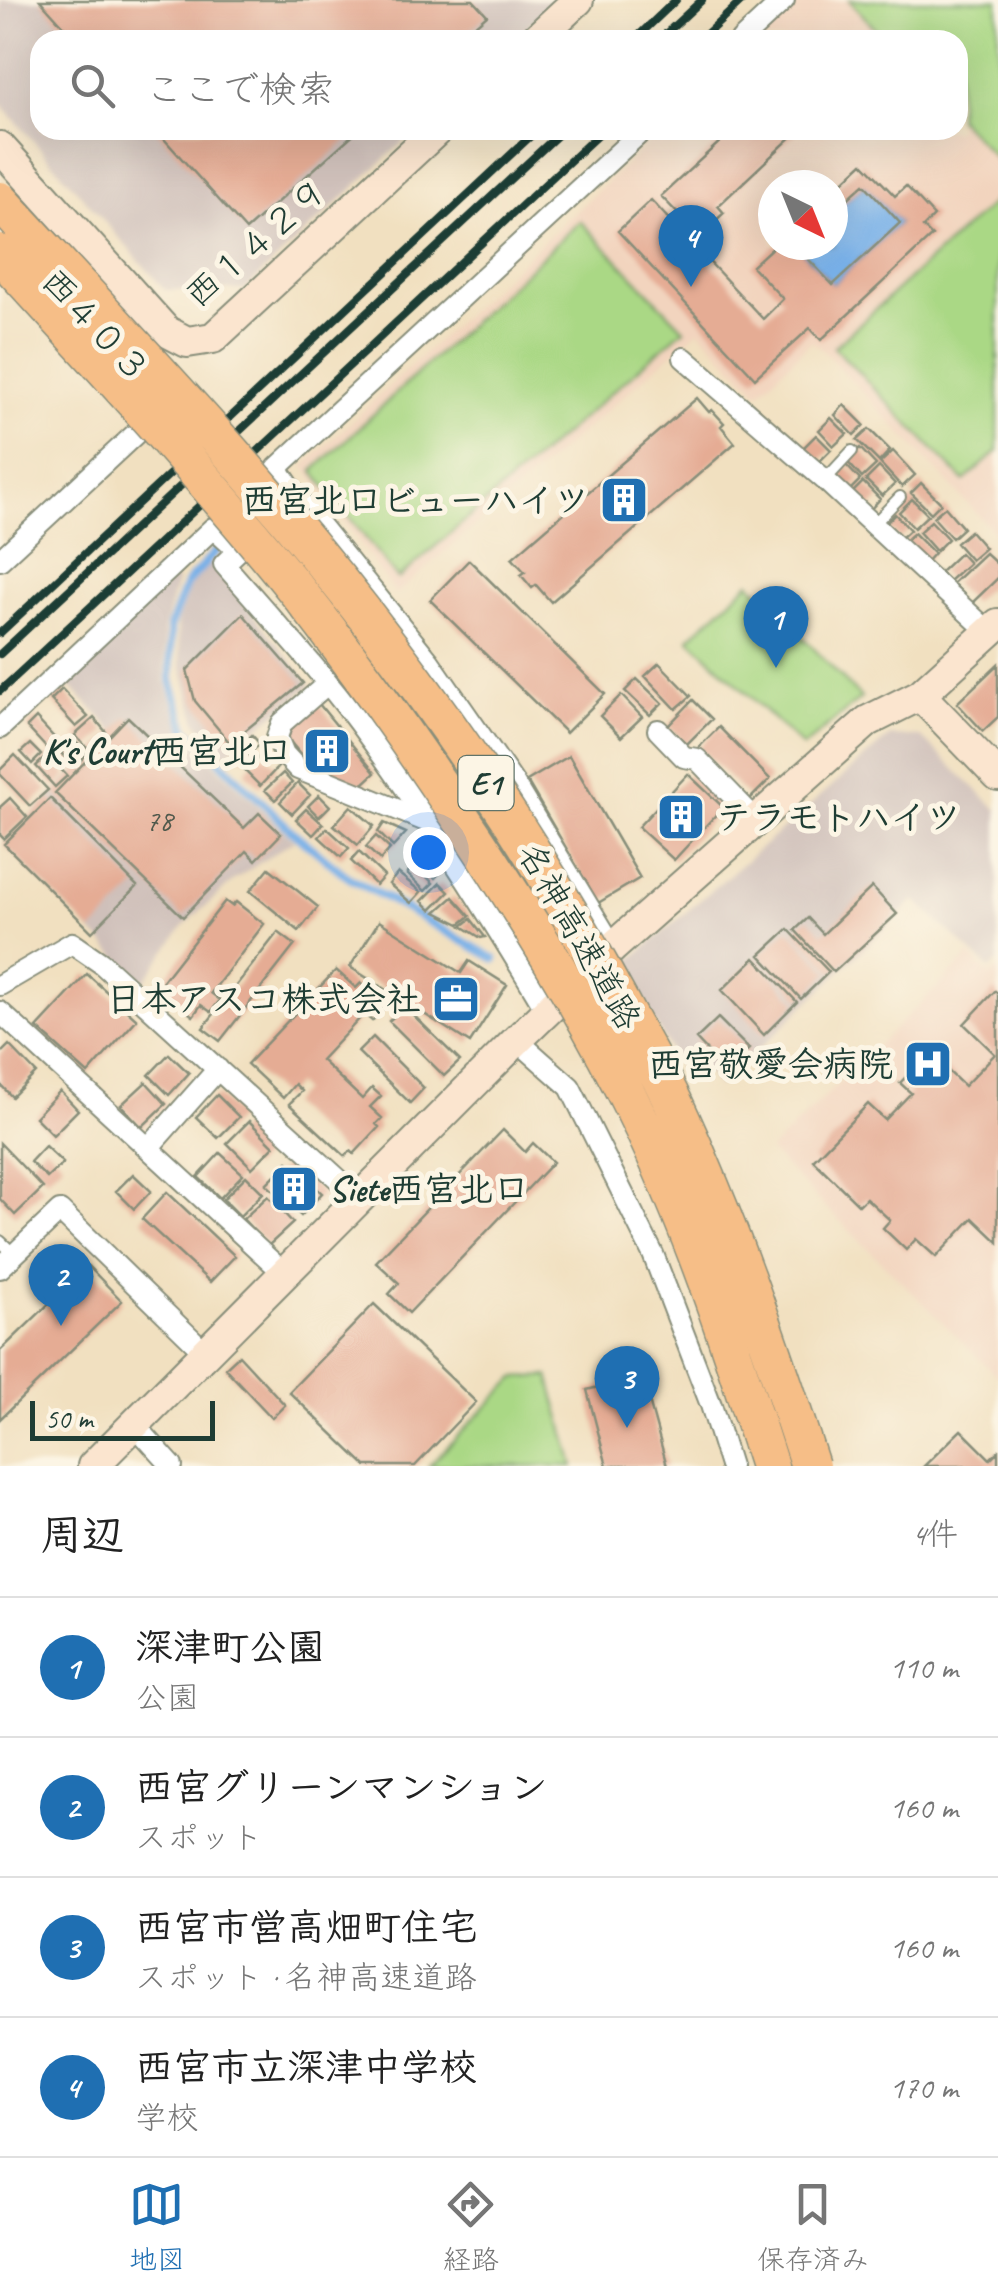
<!DOCTYPE html>
<html lang="ja">
<meta charset="utf-8">
<style>
body{margin:0;font-family:Caveat,"Klee One",sans-serif;background:#f6f6f6;color:#222}
.compass{position:absolute;left:758px;top:170px;width:90px;height:90px;border-radius:50%;background:#fff;box-shadow:0 10px 40px #0002;rotate:137deg}
.scale{position:absolute;left:30px;bottom:25px;width:185px;box-sizing:border-box;padding-left:10px;border:5px solid #1f3d34;border-top:0;font-size:28px;line-height:35px;white-space:nowrap;color:#1f3d34;-webkit-text-stroke:8px #fcf5e5;paint-order:stroke}
.you{position:absolute;left:428px;top:852px;width:35px;height:35px;margin:-25px;border:8px solid #fff;border-radius:50%;background:#1a73e8;box-shadow:0 0 0 15px #1a73e833}
.badge{display:grid;place-items:center;width:65px;height:65px;border-radius:50%;background:#1f6fb2;color:#fff;font-size:32px;font-weight:700}
.pin{position:absolute;translate:-50% -82px;filter:drop-shadow(0 2px 5px #0008)}
.pin::after{content:'';position:absolute;top:52px;width:35px;height:30px;background:inherit;clip-path:polygon(0 0,100% 0,50% 100%)}
.list{margin:0;padding:0;list-style:none}
h2{display:flex;justify-content:space-between;align-items:center;height:130px;margin:0;padding:0 40px;font-size:42px}
h2 small{font-size:32px;font-weight:400;color:#767676}
.list li{display:grid;grid-template-columns:65px 1fr auto;gap:30px;align-items:center;box-sizing:border-box;height:140px;padding:0 40px;border-top:2px solid #e0e0e0}
.list b{display:block;font-size:38px;white-space:nowrap}
.list p{margin:0;font-size:32px;white-space:nowrap;color:#767676}
.list em{font-size:32px;font-style:normal;color:#767676}
.icon{flex:none;width:55px;height:55px;fill:none;stroke:currentColor;stroke-width:2;stroke-linecap:round;stroke-linejoin:round}
.map{position:relative;flex:none;width:998px;height:1466px;overflow:hidden}
.search{position:absolute;background:#fff;box-shadow:0 10px 40px #0002;left:30px;right:30px;top:30px;height:110px;display:flex;align-items:center;gap:25px;box-sizing:border-box;padding:0 35px;border-radius:30px;color:#767676;font-size:38px}
.sheet{height:690px;background:#fff}
nav{display:flex;justify-content:space-around;align-items:center;box-sizing:border-box;height:140px;border-top:2px solid #e0e0e0;background:#fff;font-size:28px;color:#767676}
nav a{display:grid;justify-items:center;gap:5px}
nav .on{color:#1f6fb2}
.map>svg:first-child{display:block}
</style>
<div class="map">
<svg width="998" height="1466" viewBox="0 0 998 1466">
<rect width="100%" height="100%" fill="#fcf5e5"/>
<filter id="ink" filterUnits="userSpaceOnUse"><feTurbulence type="fractalNoise" baseFrequency=".01" numOctaves="2"/><feDisplacementMap in="SourceGraphic" scale="20" xChannelSelector="R" yChannelSelector="G"/><feConvolveMatrix kernelMatrix="1 2 1 2 8 2 1 2 1" color-interpolation-filters="sRGB"/></filter>
<filter id="wash" filterUnits="userSpaceOnUse"><feTurbulence type="fractalNoise" baseFrequency=".0048" numOctaves="4" result="noise"/><feDisplacementMap in="SourceGraphic" scale="40" xChannelSelector="R" yChannelSelector="G"/><feGaussianBlur stdDeviation="2.25" result="paint"/><feColorMatrix in="noise" values="0 0 0 0 0 0 0 0 0 0 0 0 0 0 0 0 0 1.4 0 .05"/><feComposite in="paint" operator="in"/></filter>
<g filter="url(#wash)">
<rect width="100%" height="100%" fill="#f1e0c0"/>
<!-- built -->
<path fill="#f2d4be" fill-rule="evenodd" d="M800,0h198v536l-176,-187 -11,-8 -52,52 -60,-63 -303,264 -92,-128 358,-336h296v-90h-200zM773,185h60v60h-60z
M970,955l20,21 8,-7v408l-229,-226z"/>
<!-- industrial -->
<path fill="#cfc0ba" d="M0,0h556l-43,40h-473v90h376l-172,160h-79l-165,-187z
M211,563l100,122 -87,70 -27,-33 -17,-61 -3,-40 13,-38z
M173,577l4,4 -13,47 1,52 19,55 110,105 -60,40 -50,46 -41,57 -140,-139 111,-113 -50,-51z
M890,736l31,1 77,73v152l-8,7 -75,-69 -196,187 -13,-17 -19,11 -63,-115z"/>
<!-- green -->
<path fill="#aad885" stroke="#648a5c" stroke-width="2.5" d="M849,0h149v158l-2,1 -38,-41v-78h-72z
M998,198v253l-34,30 -130,-134z
M580,221l104,108 -286,250 -85,-108z
M750,582l111,116 -58,49 -114,-109z
M549,1376l25,90h-145l86,-88z"/>
<!-- water -->
<path fill="#78b0e8" stroke="#4c768e" stroke-width="2.5" d="M864,184l36,39 -67,62 -36,-39 36,-1v-33z"/>
<g fill="none" stroke-linecap="round" stroke-linejoin="round">
<!-- stream -->
<path stroke="#78b0e8" stroke-width="8" d="M217,550l-31,34 -16,42 1,55 15,47 108,105 54,44 147,82"/>
</g>
<g id="blocks">
<!-- building -->
<path fill="#e5ac94" d="M40,0h433l14,15 -29,25h-382z
M156,130h202l-112,100z
M717,130h82l-81,76 6,7 -25,23 -7,-7 -7,7 78,83 20,-20 -31,-33 23,-21h20l38,40 67,-62 -36,-39 -31,28v-21l30,-28 32,33 11,-10 28,30 -11,11 9,9 -111,104 -11,-12 -55,50 -137,-147 33,-31 25,27 8,-7 -23,-24 61,-56 -7,-8z
M697,398l12,14 3,-2 12,13 -3,3 14,17 -184,159 -15,-17 -4,3 -11,-13 4,-3 -13,-14z
M844,405l20,20 -10,10 -19,-20z
M831,418l16,16 -13,12 -15,-16z
M869,429l21,21 -11,12 -22,-22z
M816,435l15,15 -14,14 -15,-15z
M860,448l16,17 -14,13 -16,-18z
M893,451l22,24 -13,12 -22,-24z
M846,465l14,15 -10,10 -15,-15z
M879,467l16,17 -13,12 -16,-16z
M863,482l17,17 -11,12 -17,-18z
M921,483l20,20 -10,10 -20,-20z
M912,499l16,16 -14,13 -15,-16z
M945,507l18,21 -11,10 -19,-21z
M895,514l15,16 -10,9 -15,-15z
M931,521l17,18 -12,12 -17,-19z
M970,531l15,17 -14,12 -15,-17z
M914,533l20,20 -9,10 -21,-21z
M960,553l9,10 -20,18 -9,-9z
M985,553l13,12v13l-26,25 -19,-20z
M469,560l136,134 -39,39 -136,-133z
M243,614l60,69 -73,60 -35,-42 -8,-31z
M659,663l32,33 -15,13 -31,-33z
M998,664v53l-15,14 -26,-28z
M637,679l25,24 -12,12 -25,-24z
M62,689l26,28 -12,10 -25,-27z
M621,695l21,22 -21,20 -21,-21z
M693,700l19,19 -25,25 -19,-18z
M319,704l56,69 -13,12 -55,-23 -19,-23 4,-13z
M128,717l116,111 15,-15 22,21 -25,26 -9,-9 -64,66 -128,-124z
M36,718l25,27 -9,9 -25,-27z
M94,718l12,14 -18,17 -13,-14z
M719,727l51,52 -20,20 -51,-52z
M252,735l8,9 -16,15 -8,-9z
M74,740l13,14 -13,13 -13,-14z
M30,744l11,11 -9,9 -11,-12z
M263,753l15,14 -18,19 -15,-15z
M15,755l33,35 -18,16 -30,-32v-4z
M48,755l19,21 -12,11 -19,-21z
M569,756l71,122 -42,25 -71,-122z
M283,773l9,10 -17,17 -10,-10z
M688,774l35,33 -49,53 -36,-33z
M298,783l12,12 -18,19 -12,-12z
M319,795l11,11 -11,11 -11,-11z
M10,798l17,19 -23,22 -4,-4v-28z
M50,798l87,88 -45,46 -88,-88z
M351,806l23,20 -16,19 -24,-20z
M306,809l17,15 -10,11 -17,-16z
M384,823l22,10 -13,14 -15,-15z
M327,828l22,20 -8,9 -22,-20z
M376,836l14,13 -10,11 -14,-13z
M359,852l25,24 -8,9 -25,-24z
M423,853l19,18 -7,7 -19,-18z
M415,865l18,18 -8,8 -18,-17z
M269,868l49,39 -19,24 -49,-40z
M398,873l23,19 -10,11 -22,-19z
M440,883l9,9 -18,18 -9,-9z
M872,887l25,27 -63,58 -39,-42 13,-12 15,16z
M453,897l17,19 -10,8 -24,-12z
M225,901l7,5 4,-4 28,22 -53,69 9,7 -9,12 -10,-7 -8,11 -31,-24 4,-5 -5,-4z
M471,919l14,18 -4,1 -19,-12z
M379,921l82,52 8,-12 38,24 -37,58 -120,-76z
M788,929l41,43 -28,27 -41,-44z
M278,932l17,13 -75,96 -17,-13z
M755,958l42,44 -33,33 -42,-45z
M336,970l20,18 5,-5 24,24 -13,14 -8,-7 -43,46 41,39 10,-11 9,8 -11,11 12,11 -6,6 3,3 -25,27 -3,-3 -6,5 -56,-52 13,-13 -7,-7 -12,14 -36,-34z
M87,974l50,45 -49,55 -51,-46z
M995,991l3,3v248l-25,-24 -37,39 -20,-18 -10,11 -23,-22 7,-8 -24,-22 -7,7 -46,-45 55,-56 17,16 26,-27 -11,-10 29,-30 35,33 31,-32 -31,-30z
M404,1006l56,55 -16,15 -55,-55z
M718,1018l31,31 -23,22 -30,-32z
M373,1037l51,51 -14,15 -52,-51z
M9,1045l27,28 -24,24 -12,-13v-30z
M169,1054l20,19 -20,22 -20,-20z
M146,1082l20,22 -24,23 -21,-22z
M60,1091l18,19 -25,25 -18,-18z
M217,1095l22,22 -21,21 -22,-21z
M249,1121l25,25 -22,22 -25,-25z
M503,1130l22,22 8,-9 20,19 -144,151 -20,-19 10,-11 -23,-21z
M0,1143l43,45 -28,27 -15,-16z
M45,1146l18,17 -16,15 -17,-16z
M220,1153l23,21 -23,24 -22,-21z
M288,1162l34,31 -21,23 -35,-32z
M133,1174l18,17 -17,18 -18,-18z
M246,1176l17,17 -23,23 -17,-17z
M167,1192l68,64 -25,26 -68,-63z
M268,1196l25,27 -25,23 -25,-27z
M88,1266l34,35 -122,118v-68z
M374,1304l102,98 -61,64h-49l-77,-74z
M239,1355l46,50 -13,13 -47,-50z
M638,1361l29,105h-60l-20,-76 27,-7 -4,-14z
M961,1430l29,29 8,-8v15h-74z"/>
</g>
</g>
<g filter="url(#ink)">
<use href="#blocks" fill-opacity="0" stroke="#888e7a" stroke-width="2.5"/>
<g fill="none" stroke-linecap="round" stroke-linejoin="round">
<!-- lane casing -->
<g stroke="#888e7a" stroke-width="14">
<path id="lane" d="M825,480l27,-29
M873,525l27,-28
M0,1241l14,13"/>
</g>
<!-- street casing -->
<g stroke="#888e7a" stroke-width="24">
<path id="street" d="M741,40l43,-40
M684,358l141,122 164,152
M257,533l-33,31c45,52 93,103 134,158 69,93 130,190 189,289
M0,560l146,-136 -11,-10
M327,684l-45,39 -5,14 7,17 14,15 130,53
M0,728l213,-200 25,23
M658,730l26,27 13,2 59,61
M613,947l-100,-165 -84,-121 -133,-165 -19,-28 366,-338
M0,985l72,-42 29,20 258,235
M0,1012l284,261
M517,1040l53,47 83,167 58,151 19,61
M148,1148l70,-79
M0,1268l60,-57 145,141
M134,1424l38,42"/>
</g>
<!-- secondary casing -->
<g stroke="#888e7a" stroke-width="34">
<path id="secondary" d="M535,40l43,-40
M0,147l166,184 21,11 26,-4 224,-208
M920,695l78,81
M93,1466l424,-426 96,-93 255,-226 52,-26 78,-71"/>
</g>
<!-- lane -->
<use href="#lane" stroke="#fff" stroke-width="10"/>
<!-- street -->
<use href="#street" stroke="#fff" stroke-width="20"/>
<!-- secondary -->
<use href="#secondary" stroke="#fbe5cf" stroke-width="30"/>
<!-- rail -->
<path stroke="#1f3d34" stroke-width="8" d="M634,40l42,-40
M659,40l43,-40
M700,40l43,-40
M0,633l537,-503
M0,654l563,-524
M0,691l603,-561"/>
<!-- highway-bridge casing -->
<g stroke="#888e7a" stroke-width="41" stroke-linecap="butt">
<path id="highway-bridge" d="M0,201c84,92 171,182 252,276 139,161 266,337 367,524 18,34 38,67 54,101 55,118 97,240 137,364
M0,254c92,100 184,200 271,305 63,75 120,156 175,237 69,101 135,206 190,317 56,113 95,234 133,353"/>
</g>
<!-- highway-bridge -->
<use href="#highway-bridge" stroke="#f6be87" stroke-width="38"/>
</g>
</g>
<!-- icons -->
<defs>
<g id="building-square" transform="scale(2.5)"><rect x="-9" y="-9" width="18" height="18" rx="4" fill="#1f6fb2" stroke="#fcf5e5"/><path d="M-4-6H4V6H1V3H-1V6H-4ZM-2.5-4.3h1.7v1.8h-1.7ZM.8-4.3h1.7v1.8H.8ZM-2.5-1h1.7V.8h-1.7ZM.8-1h1.7V.8H.8Z" fill="#fff"/></g>
<g id="office-square" transform="scale(2.5)"><rect x="-9" y="-9" width="18" height="18" rx="4" fill="#1f6fb2" stroke="#fcf5e5"/><path d="M-6-3h4V-5.5h4V-3h4V5H-6ZM-1-4.5V-3h2v-1.5ZM-6 0V1H6V0Z" fill="#fff"/></g>
<g id="hospital-square" transform="scale(2.5)"><rect x="-9" y="-9" width="18" height="18" rx="4" fill="#1f6fb2" stroke="#fcf5e5"/><path d="M-5-5h3v3.5h4V-5h3V5h-3V1.5h-4V5h-3Z" fill="#fff"/></g>
</defs>
<g fill-rule="evenodd">
<use href="#building-square" x="624" y="500"/>
<use href="#building-square" x="327" y="751"/>
<use href="#building-square" x="681" y="817"/>
<use href="#office-square" x="456" y="999"/>
<use href="#hospital-square" x="928" y="1064"/>
<use href="#building-square" x="294" y="1189"/>
</g>
<g text-anchor="middle" stroke-width="10" stroke-linejoin="round" paint-order="stroke">
<!-- number labels -->
<g font-size="30" fill="#50594c">
<text x="159" y="830">78</text>
</g>
<!-- shield labels -->
<rect fill="#fcf5e5" stroke="#617469" stroke-width="2.5" x="458.5" y="756" width="55" height="54" rx="8"/>
<g font-size="32" font-weight="bold" fill="#1f3d34">
<text x="486" y="794">E1</text>
</g>
<!-- street labels -->
<g font-size="35" fill="#1f3d34" stroke="#fcf5e5">
<text transform="translate(256 243) rotate(-41)" y="12">西１４２９</text>
<text transform="translate(96 325) rotate(47)" y="12">西４０３</text>
<text transform="translate(580 936) rotate(60)" y="12">名神高速道路</text>
</g>
<!-- poi labels -->
<g font-size="35" font-weight="bold" fill="#1f3d34" stroke="#fcf5e5" text-anchor="end">
<text x="589" y="512">西宮北口ビューハイツ</text>
<text x="292" y="763">K's Court西宮北口</text>
<text x="716" y="829" text-anchor="start">テラモトハイツ</text>
<text x="421" y="1011">日本アスコ株式会社</text>
<text x="893" y="1076">西宮敬愛会病院</text>
<text x="329" y="1201" text-anchor="start">Siete西宮北口</text>
</g>
</g>
</svg>
<svg class="compass" viewBox="-18 -18 36 36"><path d="M0-13l5 13h-10z" fill="#e53935"/><path d="M0 13l5-13h-10z" fill="#767676"/></svg>
<div class="scale">50 m</div>
<div class="you"></div>
<div class="pin badge" style="left:776px;top:668px">1</div>
<div class="pin badge" style="left:61px;top:1326px">2</div>
<div class="pin badge" style="left:627px;top:1428px">3</div>
<div class="pin badge" style="left:691px;top:287px">4</div>
<div class="search"><svg class="icon" aria-label="search" viewBox="0 0 24 24"><circle cx="10" cy="10" r="6"/><path d="M15 15l6 6"/></svg>ここで検索</div>
</div>
<section class="sheet">
<h2>周辺<small>4件</small></h2>
<ul class="list">
<li><span class="badge">1</span><div><b>深津町公園</b><p>公園</p></div><em>110 m</em></li>
<li><span class="badge">2</span><div><b>西宮グリーンマンション</b><p>スポット</p></div><em>160 m</em></li>
<li><span class="badge">3</span><div><b>西宮市営高畑町住宅</b><p>スポット · 名神高速道路</p></div><em>160 m</em></li>
<li><span class="badge">4</span><div><b>西宮市立深津中学校</b><p>学校</p></div><em>170 m</em></li>
</ul>
</section>
<nav>
<a class="on"><svg class="icon" aria-label="map" viewBox="0 0 24 24"><path d="M3 6l6-2 6 2 6-2v14l-6 2-6-2-6 2zM9 4v14M15 6v14"/></svg>地図</a>
<a><svg class="icon" aria-label="directions" viewBox="0 0 24 24"><path d="M12 3l9 9-9 9-9-9zM9 14v-3h6M13 9l2 2-2 2"/></svg>経路</a>
<a><svg class="icon" aria-label="saved" viewBox="0 0 24 24"><path d="M7 4h10v16l-5-4-5 4z"/></svg>保存済み</a>
</nav>
